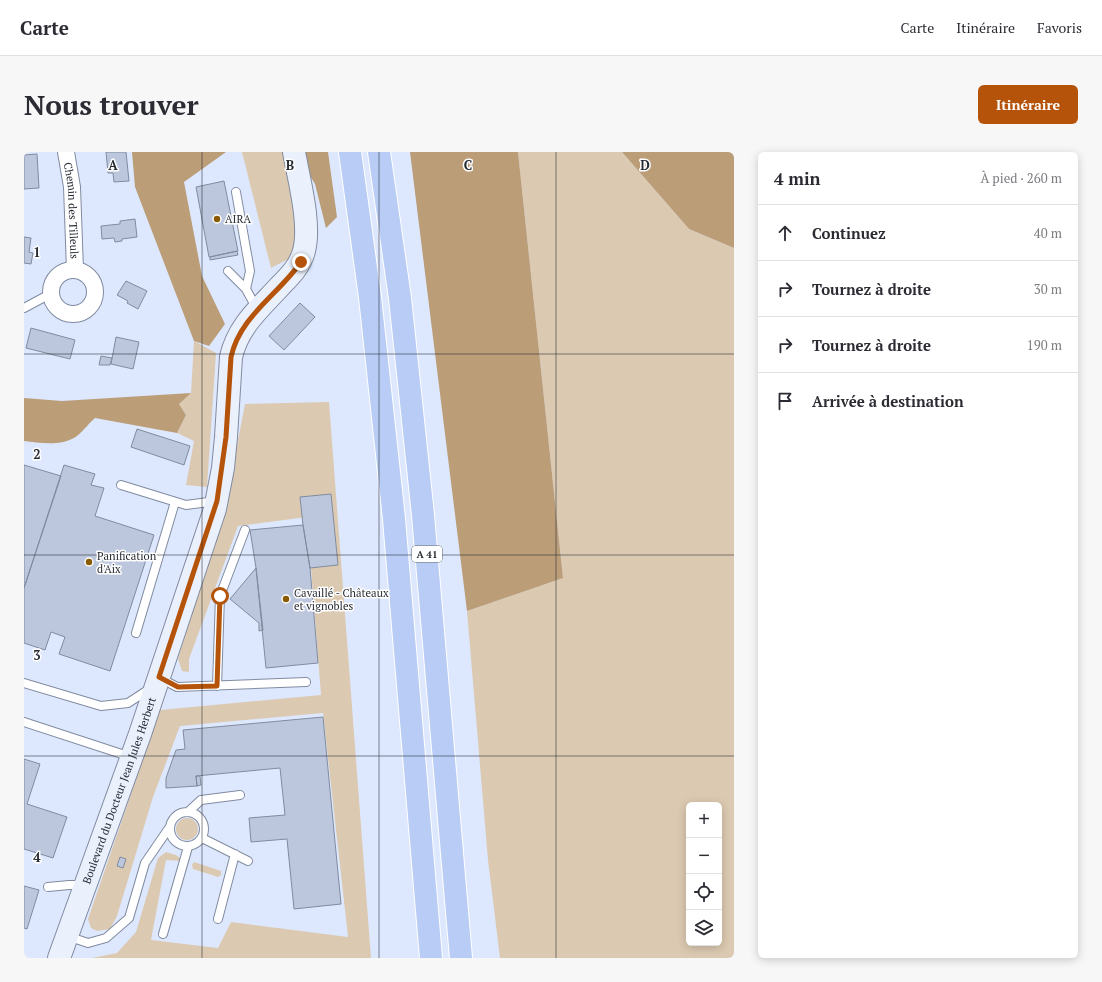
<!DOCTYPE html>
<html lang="fr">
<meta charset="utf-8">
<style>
body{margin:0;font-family:"PT Serif",serif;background:#f7f7f7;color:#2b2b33}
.controls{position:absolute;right:12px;bottom:12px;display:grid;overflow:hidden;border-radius:6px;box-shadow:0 2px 10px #0003}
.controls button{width:36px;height:36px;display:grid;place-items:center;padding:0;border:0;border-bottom:1px solid #e1e1e2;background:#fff;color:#2b2b33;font:20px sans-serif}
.stop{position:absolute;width:12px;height:12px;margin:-9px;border:3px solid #b45309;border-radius:50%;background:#fff}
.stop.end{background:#b45309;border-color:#fff;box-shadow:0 1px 4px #0008}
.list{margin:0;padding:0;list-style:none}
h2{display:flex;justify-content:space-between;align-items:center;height:52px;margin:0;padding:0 16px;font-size:17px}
h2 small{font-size:13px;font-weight:400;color:#7c7c81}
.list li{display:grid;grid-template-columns:26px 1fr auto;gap:12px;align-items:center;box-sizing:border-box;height:56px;padding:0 16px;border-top:1px solid #e1e1e2}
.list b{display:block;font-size:15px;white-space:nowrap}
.list em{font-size:13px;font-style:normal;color:#7c7c81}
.icon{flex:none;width:22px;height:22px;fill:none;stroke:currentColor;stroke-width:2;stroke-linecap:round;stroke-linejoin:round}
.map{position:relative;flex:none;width:710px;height:806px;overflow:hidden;border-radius:6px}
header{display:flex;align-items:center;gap:24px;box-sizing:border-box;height:56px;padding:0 20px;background:#fff;border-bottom:1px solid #e1e1e2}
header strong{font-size:19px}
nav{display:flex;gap:22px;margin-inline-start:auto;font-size:14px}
.intro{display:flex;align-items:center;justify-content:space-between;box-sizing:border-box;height:96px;padding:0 24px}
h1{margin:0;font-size:28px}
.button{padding:10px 18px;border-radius:6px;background:#b45309;color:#fff;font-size:14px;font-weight:700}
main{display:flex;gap:24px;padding:0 24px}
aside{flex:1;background:#fff;border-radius:6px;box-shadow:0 2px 10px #0003}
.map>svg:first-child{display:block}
</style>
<header>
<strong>Carte</strong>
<nav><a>Carte</a><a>Itinéraire</a><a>Favoris</a></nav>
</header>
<div class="intro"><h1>Nous trouver</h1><a class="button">Itinéraire</a></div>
<main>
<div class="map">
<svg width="710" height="806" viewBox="0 0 710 806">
<rect width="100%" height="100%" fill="#dde8fe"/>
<!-- green -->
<path fill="#dcc9b1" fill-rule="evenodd" d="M218,0h43l11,70 2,32 -27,14z
M494,0h104l67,77 45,19v710h-234l-12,-98 -21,-249 96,-33zM665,653h30v138h-30z
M170,189l22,12 -9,134 -21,-2 8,-44 -17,-8 9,-18 -7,-11 12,-11z
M305,250l42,556h-279l25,-5 19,-21 22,-74 8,-6 10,3 5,4 -1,2 -14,-1 -15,80 67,8 13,-26 117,15 -25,-224 -143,13 -27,71 -36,119 -7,13 -13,2 -6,-3 -3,-9 72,-209 161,-15 -14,-178 -69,9 -49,133v13l-7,-1 -4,-12 49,-162 18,-93z
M152 677a11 11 0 1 1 22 0a11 11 0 1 1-22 0Z
M170,710l27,9v4l-3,2 -25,-8 -1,-4z"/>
<!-- forest -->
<path fill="#bb9d77" d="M108,0h94l-42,30 18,94 23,48 -16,22 -15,-5 -59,-154z
M273,0h31l9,65 -11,11 -11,-44 -15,-24z
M386,0h108l45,426 -96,33z
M598,0h112v96l-45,-19z
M167,241l-12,11 7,11 -9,18 -82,-15c-7,6 -14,16 -21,20 -15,8 -34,5 -50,3v-43l38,3z"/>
<!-- building -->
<path fill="#bcc7dd" stroke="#818b9f" d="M82,0h20l3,29 -15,1 -1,-9h-5z
M13,2l2,34 -15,1v-34z
M200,29l14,70 -29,6 -13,-70z
M111,67l2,18 -15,2v2l-7,1 -1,-4 -12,1 -1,-13 19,-2v-3z
M0,85l7,1 -2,14 4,1 -2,11 -7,-1z
M213,99l1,4 -28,5v-3z
M102,129l21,10 -9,18 -11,-6 1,-2 -11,-6z
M276,151l15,14 -31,33 -15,-14z
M7,176l44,12 -5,19 -44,-11z
M92,185l23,5 -6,27 -22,-5z
M77,204l11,2 -2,7h-11z
M113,277l53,17 -6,19 -53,-18z
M0,313l37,11 -37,112z
M40,313l31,9 -4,11 13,3 -9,28 59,19 -44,136 -51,-17 6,-17 -14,-5 -6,18 -21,-7v-55z
M307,342l7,71 -28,3 -7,-43 -3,-28z
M279,373l7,43 8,95 -52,5 -10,-100 -6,-38z
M232,416l7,62 -4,1v-8l-29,-24z
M299,565l18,187 -47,5 -7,-70 -36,3 -2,-24 36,-3 -5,-47 -84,8 1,10 -31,2v-10l10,-28 9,-1 -2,-19z
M0,607l16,5 -13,40 40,13 -14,41 -29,-9z
M172,624h4l1,9 -4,1z
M96,705l6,2 -3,9 -6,-2z
M0,734l15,4 -12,39 -3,-1z"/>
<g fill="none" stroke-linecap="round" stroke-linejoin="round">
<!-- lane casing -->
<g stroke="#818ba0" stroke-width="10">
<path id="lane" d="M212,40l14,79 -4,18 11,20
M204,119l18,18
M0,156l28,-15
M97,333l65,20 30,-4
M112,481l39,-131
M136,526l17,9 129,-5
M0,531l77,23 27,-3 23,-15
M193,534l3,-90 25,-66
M0,570l107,35
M146 677a17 17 0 1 1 34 0a17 17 0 1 1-34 0Z
M164,660l13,-12 39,-5
M178,686l46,23
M24,735l21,-2h16
M194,767l17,-65
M139,782l25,-87
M43,784l21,7 18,-5 23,-20 16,-55 24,-35"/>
</g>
<!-- street casing -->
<g stroke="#818ba0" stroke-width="18">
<g id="street">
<path id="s1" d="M42,0l6,35 3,83"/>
<circle cx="49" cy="140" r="22"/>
</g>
</g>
<!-- secondary casing -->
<g stroke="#818ba0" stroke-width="24">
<g id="secondary">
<path id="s2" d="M35,806l81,-224 75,-225 8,-41 3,-31 5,-80c7,-31 29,-49 49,-71 10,-10 20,-20 24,-35 7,-27 -5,-71 -10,-99"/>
</g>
</g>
<!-- highway casing -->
<g stroke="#fff" stroke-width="24">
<path id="highway" d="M326,0l20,145 24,222 37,439
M355,0l21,146 23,217 38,443"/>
</g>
<!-- lane -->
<use href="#lane" stroke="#fff" stroke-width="8"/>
<!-- street -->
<use href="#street" stroke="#fff" stroke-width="16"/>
<!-- secondary -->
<use href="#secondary" stroke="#eaf0fc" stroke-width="22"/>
<!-- highway -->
<use href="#highway" stroke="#b8ccf5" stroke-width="22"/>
</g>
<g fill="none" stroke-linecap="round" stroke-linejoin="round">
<!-- route -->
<path stroke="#b45309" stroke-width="5" d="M196,444l-3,90 -39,1 -19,-10 58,-176 9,-64 5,-80c9,-41 47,-62 70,-95"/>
</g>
<!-- grid -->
<path fill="none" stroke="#262a32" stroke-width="1" stroke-opacity="0.55" d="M178,0v806M355,0v806M532,0v806M0,202h710M0,403h710M0,604h710"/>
<!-- markers -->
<g fill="#8a5a00" stroke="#fff" stroke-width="1.5">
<circle cx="193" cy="67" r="4"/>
<circle cx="65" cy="410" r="4"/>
<circle cx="262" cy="447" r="4"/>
</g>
<g text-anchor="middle" stroke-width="3" stroke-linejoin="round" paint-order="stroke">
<!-- shield labels -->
<rect fill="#fff" stroke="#676a70" stroke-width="1" x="388" y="394" width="30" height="16" rx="3"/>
<g font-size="10" font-weight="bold" fill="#262a32">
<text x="403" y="406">A 41</text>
</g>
<!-- street labels -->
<g font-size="11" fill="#262a32" stroke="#fff">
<text dy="4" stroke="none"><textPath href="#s1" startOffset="59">Chemin des Tilleuls</textPath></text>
<text dy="4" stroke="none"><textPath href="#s2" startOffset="178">Boulevard du Docteur Jean Jules Herbert</textPath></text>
</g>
<!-- poi labels -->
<g font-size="11" fill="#262a32" stroke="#fff" text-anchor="start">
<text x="201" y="71">AIRA</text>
<text x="73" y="408">Panification<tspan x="73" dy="13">d'Aix</tspan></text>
<text x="270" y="445">Cavaillé - Châteaux<tspan x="270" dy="13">et vignobles</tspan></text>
</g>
</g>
<g font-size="13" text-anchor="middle" font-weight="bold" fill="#262a32" stroke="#fff" stroke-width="3" stroke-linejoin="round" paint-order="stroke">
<text x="89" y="18">A</text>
<text x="266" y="18">B</text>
<text x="444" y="18">C</text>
<text x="621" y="18">D</text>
<text x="13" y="105">1</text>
<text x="13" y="307">2</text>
<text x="13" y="508">3</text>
<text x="13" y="710">4</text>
</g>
</svg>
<div class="controls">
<button>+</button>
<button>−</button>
<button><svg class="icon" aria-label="locate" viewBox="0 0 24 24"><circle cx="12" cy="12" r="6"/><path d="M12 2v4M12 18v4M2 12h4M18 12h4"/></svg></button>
<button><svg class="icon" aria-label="layers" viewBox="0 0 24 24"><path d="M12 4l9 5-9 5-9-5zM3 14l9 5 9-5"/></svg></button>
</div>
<div class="stop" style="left:196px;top:444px"></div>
<div class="stop end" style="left:277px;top:110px"></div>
</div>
<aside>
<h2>4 min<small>À pied · 260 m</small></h2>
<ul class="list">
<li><svg class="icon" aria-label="ahead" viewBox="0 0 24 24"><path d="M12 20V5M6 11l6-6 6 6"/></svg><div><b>Continuez</b></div><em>40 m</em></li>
<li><svg class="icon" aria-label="right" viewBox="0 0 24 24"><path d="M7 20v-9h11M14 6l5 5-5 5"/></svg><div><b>Tournez à droite</b></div><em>30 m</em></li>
<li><svg class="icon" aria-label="right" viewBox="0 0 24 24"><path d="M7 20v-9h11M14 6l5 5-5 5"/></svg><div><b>Tournez à droite</b></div><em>190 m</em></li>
<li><svg class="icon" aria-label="arrive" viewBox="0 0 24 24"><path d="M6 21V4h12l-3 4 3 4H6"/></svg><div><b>Arrivée à destination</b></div></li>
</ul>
</aside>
</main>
